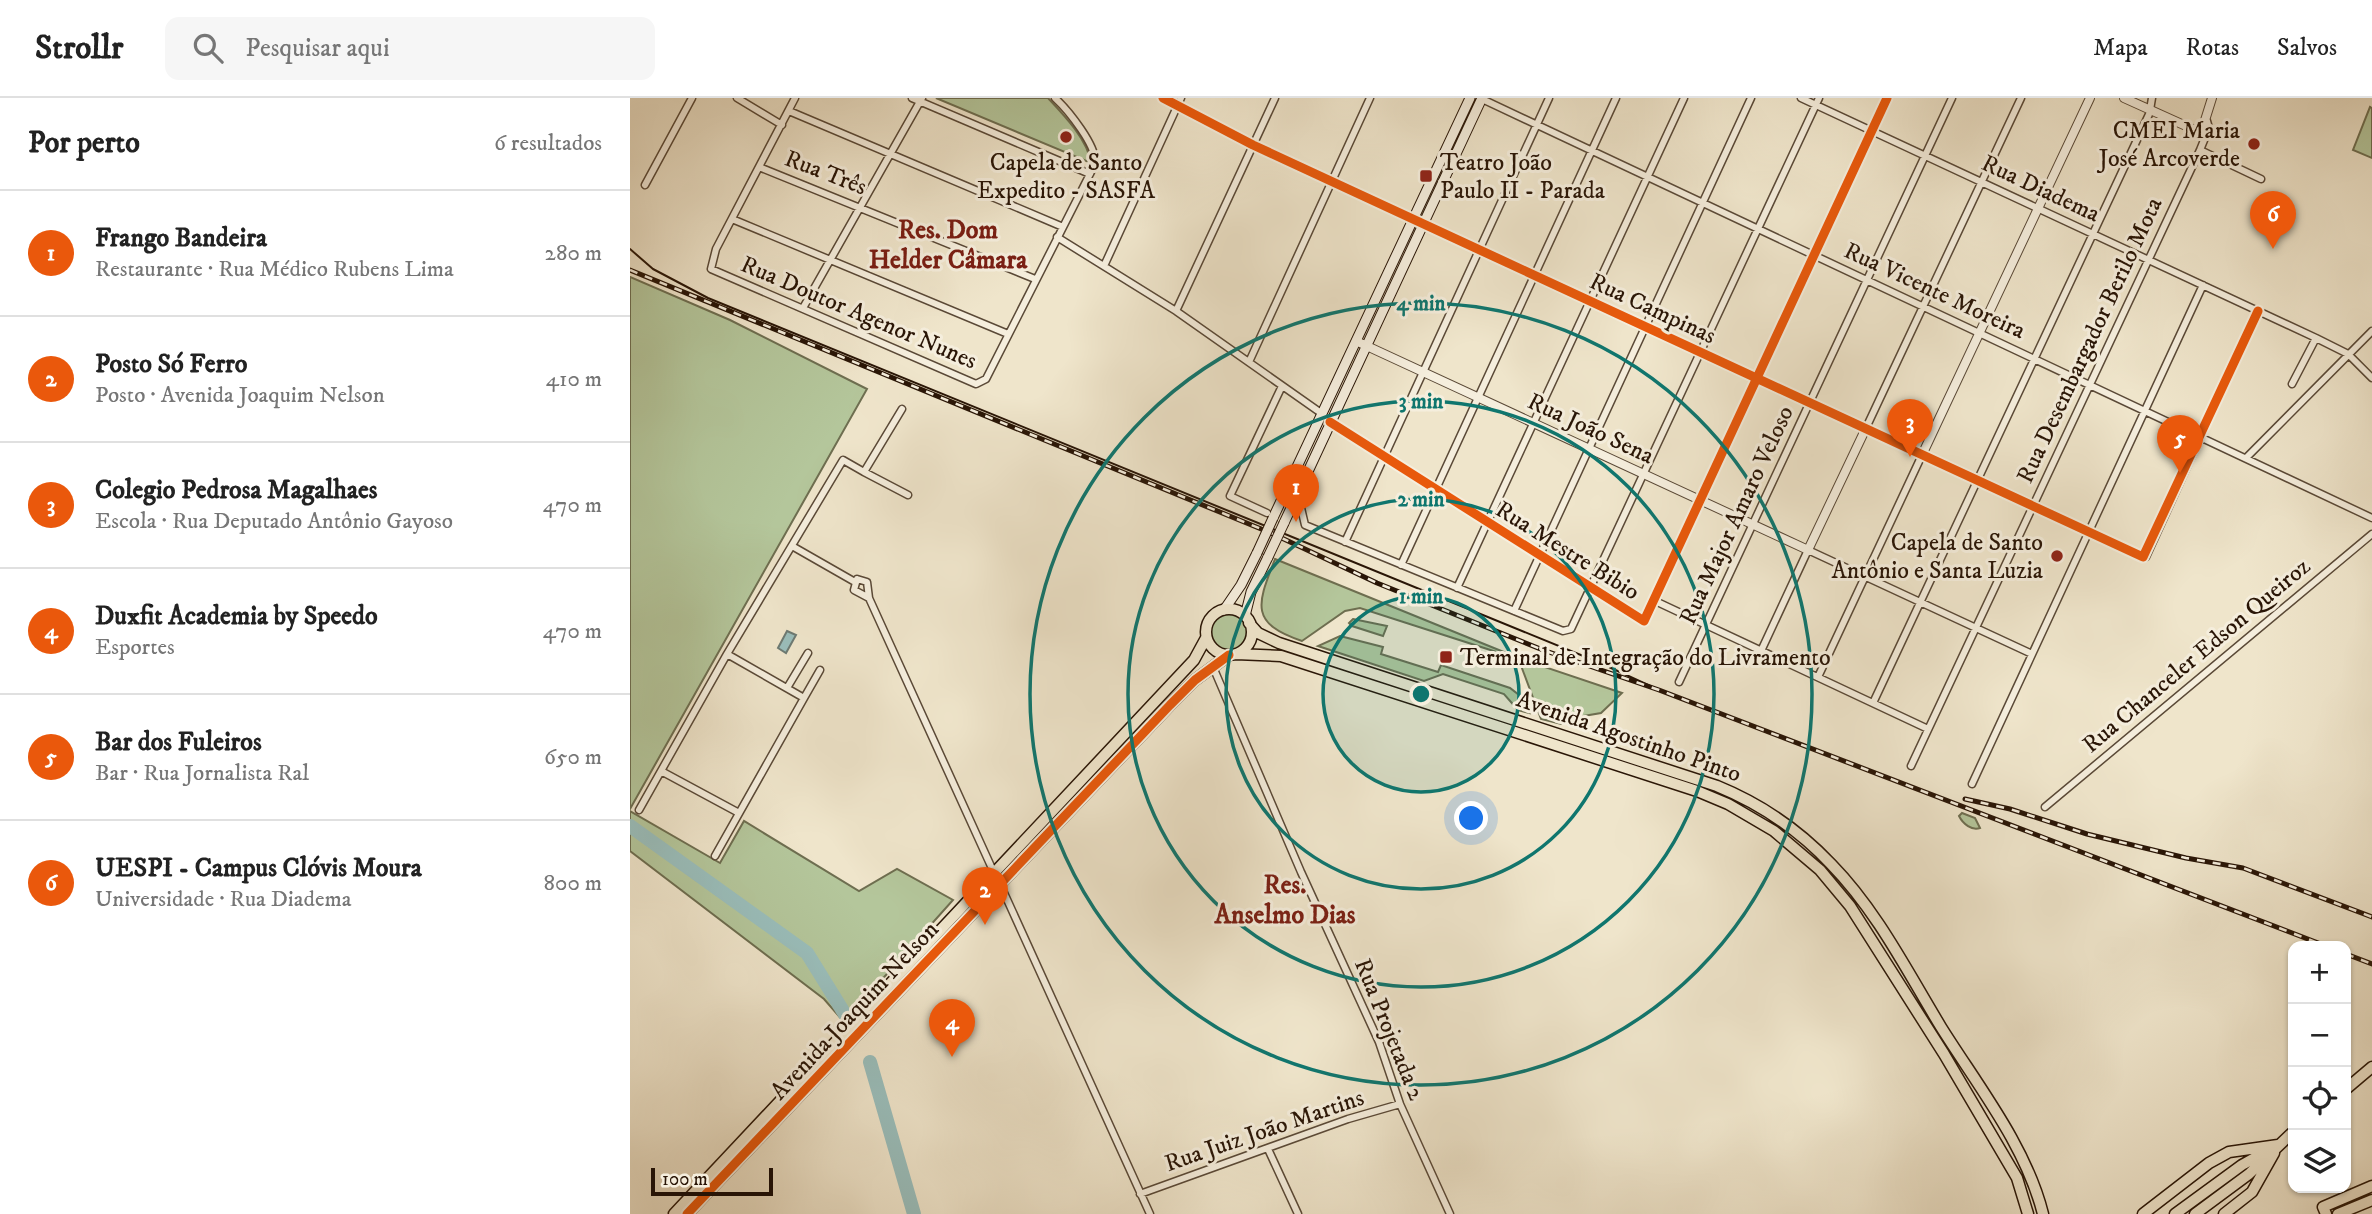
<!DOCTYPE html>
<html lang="pt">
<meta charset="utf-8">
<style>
body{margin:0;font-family:"IM FELL DW Pica",serif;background:#f6f6f6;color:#222}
.controls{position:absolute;right:21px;bottom:21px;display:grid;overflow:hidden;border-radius:14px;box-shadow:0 2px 5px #0004}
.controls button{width:63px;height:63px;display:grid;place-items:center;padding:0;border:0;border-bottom:2px solid #e0e0e0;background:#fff;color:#222;font:35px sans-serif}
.scale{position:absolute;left:21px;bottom:18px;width:122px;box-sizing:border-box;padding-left:7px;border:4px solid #291506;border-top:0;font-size:19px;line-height:24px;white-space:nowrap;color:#291506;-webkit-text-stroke:5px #f5eedd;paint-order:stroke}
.you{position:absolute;left:842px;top:721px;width:24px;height:24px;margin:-18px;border:5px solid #fff;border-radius:50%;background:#1a73e8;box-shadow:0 0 0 10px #1a73e833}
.badge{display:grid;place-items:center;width:46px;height:46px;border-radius:50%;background:#ea580c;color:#fff;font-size:23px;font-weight:700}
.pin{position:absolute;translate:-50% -58px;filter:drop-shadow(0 2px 4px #0008)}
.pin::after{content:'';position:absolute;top:37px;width:24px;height:21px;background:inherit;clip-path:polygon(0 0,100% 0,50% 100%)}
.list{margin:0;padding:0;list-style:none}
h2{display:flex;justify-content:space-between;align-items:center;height:91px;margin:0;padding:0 28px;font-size:30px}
h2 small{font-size:23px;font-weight:400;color:#767676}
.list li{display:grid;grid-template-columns:46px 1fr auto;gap:21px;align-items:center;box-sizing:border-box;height:126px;padding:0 28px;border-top:2px solid #e0e0e0}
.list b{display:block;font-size:26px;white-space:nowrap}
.list p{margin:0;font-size:23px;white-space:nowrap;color:#767676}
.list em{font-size:23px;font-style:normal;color:#767676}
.icon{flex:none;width:38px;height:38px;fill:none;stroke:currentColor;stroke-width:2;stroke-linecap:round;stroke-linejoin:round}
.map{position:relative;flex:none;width:1742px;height:1116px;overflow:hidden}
header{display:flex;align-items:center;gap:42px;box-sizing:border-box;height:98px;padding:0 35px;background:#fff;border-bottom:2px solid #e0e0e0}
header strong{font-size:33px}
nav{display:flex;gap:38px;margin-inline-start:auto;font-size:24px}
.search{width:490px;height:63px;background:#f6f6f6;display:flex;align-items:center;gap:18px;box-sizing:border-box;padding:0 24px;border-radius:14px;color:#767676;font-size:26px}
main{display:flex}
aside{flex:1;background:#fff}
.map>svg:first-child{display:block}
</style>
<header>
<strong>Strollr</strong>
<div class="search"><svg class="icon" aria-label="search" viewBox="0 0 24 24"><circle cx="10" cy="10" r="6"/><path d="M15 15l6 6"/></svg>Pesquisar aqui</div>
<nav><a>Mapa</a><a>Rotas</a><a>Salvos</a></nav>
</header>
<main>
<aside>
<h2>Por perto<small>6 resultados</small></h2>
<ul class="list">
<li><span class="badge">1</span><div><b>Frango Bandeira</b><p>Restaurante · Rua Médico Rubens Lima</p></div><em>280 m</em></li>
<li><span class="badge">2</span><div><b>Posto Só Ferro</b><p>Posto · Avenida Joaquim Nelson</p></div><em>410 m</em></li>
<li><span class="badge">3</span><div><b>Colegio Pedrosa Magalhaes</b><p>Escola · Rua Deputado Antônio Gayoso</p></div><em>470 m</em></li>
<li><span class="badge">4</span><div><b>Duxfit Academia by Speedo</b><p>Esportes</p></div><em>470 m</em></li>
<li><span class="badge">5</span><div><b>Bar dos Fuleiros</b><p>Bar · Rua Jornalista Ral</p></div><em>650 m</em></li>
<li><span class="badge">6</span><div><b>UESPI - Campus Clóvis Moura</b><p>Universidade · Rua Diadema</p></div><em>800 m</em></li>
</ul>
</aside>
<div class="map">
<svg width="1742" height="1116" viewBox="0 0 1742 1116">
<rect width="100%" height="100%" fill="#efe5cb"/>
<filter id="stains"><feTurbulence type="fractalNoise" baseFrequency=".00286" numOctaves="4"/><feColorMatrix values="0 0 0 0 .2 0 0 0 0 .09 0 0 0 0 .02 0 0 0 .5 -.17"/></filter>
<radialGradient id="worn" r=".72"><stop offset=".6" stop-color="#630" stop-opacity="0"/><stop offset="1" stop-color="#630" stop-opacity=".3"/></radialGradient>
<!-- green -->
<path fill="#b4c69b" stroke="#6e6e50" stroke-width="2" d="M306,0h112c16,17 40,42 43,65z
M1740,9l2,1v50l-19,-8z
M0,179l100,43 137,69 -237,420z
M645,461l246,100 101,34 -21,20 -35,6 -5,5 -20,-5 -21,-56 -11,-7 -149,-48 -15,3 -43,30c-54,-18 -44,-38 -27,-82z
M579 534a20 20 0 1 1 40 0a20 20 0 1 1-40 0Z
M723,521l34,7 -4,10 -31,-10 -3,-3z
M710,538l43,11 -2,7 57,18 3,-7 69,23 9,7 10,18 -11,-3 -14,-16 -61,-20 -19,7 -106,-35z
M0,713l90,52 24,-42 115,70 38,-22 56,31 -109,122 -20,-23 -194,-148z
M1332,715l13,5 5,10c-8,3 -17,-4 -21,-12z"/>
<!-- water -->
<path fill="#9abebb" stroke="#6d7a73" stroke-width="2" d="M157,533l9,4 -10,18 -8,-5z"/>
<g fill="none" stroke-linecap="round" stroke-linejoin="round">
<!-- river -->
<path stroke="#9abebb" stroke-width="14" d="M0,728l177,127 39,63
M240,964l44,152"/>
<!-- minor casing -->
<g stroke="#5a4937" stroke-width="9">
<path id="minor" d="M107,0l45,27
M165,0l-79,151 -5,20 265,115 10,-5 109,-215c3,-17 -27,-54 -40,-66
M282,0l178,76
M533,0l90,47 613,283 155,-330
M1171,0l515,240 32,16 24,24
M852,1l890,419
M1520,12l2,-12
M159,13l274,116
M1570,52l61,29
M129,69l276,112
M15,87l47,-87
M102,121l276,115
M427,139l119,74 145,102
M474,168l77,-168
M173,210l119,-210
M546,213l99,-213
M619,264l121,-264
M1662,286l24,-46
M700,324l314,199 243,-523
M1617,359l125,-126
M234,374l44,23
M668,397l7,30 258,106 8,-2 248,-531
M637,415l-37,-17 52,-110
M715,444l204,-444
M162,448l63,36
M771,467l215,-467
M827,490l227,-490
M239,500l-15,-8 3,-11 10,3 2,16 126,277
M1023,502l275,129
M884,513l237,-513
M1131,553l47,-101 224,104
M583,569l88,205 78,170 21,62 50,110
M1188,579l104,-222 224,102 112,-246
M1049,584l273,-584
M157,590l21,-35
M174,600l16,-28
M1243,605l278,-593
M1281,668l289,-616 9,-22 -2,-7
M31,673l78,42
M1342,686l231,-499
M1415,709l327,-273
M9,712l88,-156
M85,758l89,-158 -77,-44 116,-194 21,12 38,-63
M370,786l150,330
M638,1051l30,65
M510,1096l208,-75 52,-15"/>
</g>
<!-- tertiary casing -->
<g stroke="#5a4937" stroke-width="10">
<path id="tertiary" d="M1494,0l82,37
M1571,35l11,-35
M726,243l452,209 58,-122 56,27 168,-357"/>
</g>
<!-- secondary casing -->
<g stroke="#291506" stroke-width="11">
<path id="secondary" d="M643,420l197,-420
M654,425l198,-425
M594,512l17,-25 16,-32
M615,518l6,-24 17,-35"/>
</g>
<!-- primary casing -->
<g stroke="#291506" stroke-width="13">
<path id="primary" d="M576 534a23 23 0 1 1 46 0a23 23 0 1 1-46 0Z
M619,525l9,10 21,10 438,143c44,18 82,44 114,78 46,47 76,107 110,163 37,59 85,119 102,187
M606,556l45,2 416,135 31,13 46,27 46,39 30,36 94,148 73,124 11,36
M44,1116l520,-554 12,-22
M57,1116l483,-509 25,-25 34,-25
M1696,1116l-3,-7 49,-21
M1708,1116l34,-14"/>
</g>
<!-- trunk casing -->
<g stroke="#291506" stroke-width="13">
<path id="trunk" d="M1716,991l26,-22
M1513,1116l66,-51 20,-11 49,-7
M1545,1116l67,-49 25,-14
M1565,1116l54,-40 44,-42
M1594,1116l28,-22 22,-39"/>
</g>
<!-- minor -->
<use href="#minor" stroke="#f5eedd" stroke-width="6"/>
<!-- tertiary -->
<use href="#tertiary" stroke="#f5eedd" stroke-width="8"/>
<!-- secondary -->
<use href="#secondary" stroke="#f5eedd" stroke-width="9"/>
<!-- primary -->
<use href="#primary" stroke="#efe5cb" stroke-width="10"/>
<!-- trunk -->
<use href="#trunk" stroke="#efe5cb" stroke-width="10"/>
<!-- tram -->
<path stroke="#291506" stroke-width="2" d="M0,151l23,20 55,29 890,364 61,28"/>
<!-- rail casing -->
<g stroke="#291506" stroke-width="5">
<path id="rail" d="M0,172l641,263 106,50 166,67 116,40 667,256
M1335,701l45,10 77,25 99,24 57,10 129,49
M1716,856l26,10"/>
</g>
<!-- rail -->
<use href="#rail" stroke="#f5eedd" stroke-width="2.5" stroke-dasharray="8" stroke-linecap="butt"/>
<!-- secondary-bridge casing -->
<g stroke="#291506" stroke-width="11" stroke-linecap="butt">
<path id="secondary-bridge" d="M627,455l16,-35
M638,459l16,-34"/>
</g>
<!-- secondary-bridge -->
<use href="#secondary-bridge" stroke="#f5eedd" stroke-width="9"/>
<!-- cycleway casing -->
<g stroke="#f5eedd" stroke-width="13">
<path id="cycleway" d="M533,0l90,47 890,412 115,-246
M700,324l314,199 243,-523
M57,1116l483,-509 25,-25 34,-25"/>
</g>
<!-- cycleway -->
<use href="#cycleway" stroke="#e8590c" stroke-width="9"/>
</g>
<!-- distance rings -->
<circle cx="791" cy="596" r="98" fill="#0f766e" fill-opacity=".12"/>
<g fill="none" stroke="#0f766e" stroke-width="3.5">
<circle cx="791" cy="596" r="98"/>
<circle cx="791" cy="596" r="195"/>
<circle cx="791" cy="596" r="293"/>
<circle cx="791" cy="596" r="391"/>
</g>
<!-- markers -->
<g fill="#8f2418" stroke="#f5eedd" stroke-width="2.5">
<circle cx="436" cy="39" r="7"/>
<circle cx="1624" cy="46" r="7"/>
<rect x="789" y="71" width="14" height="14" rx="3.5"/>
<circle cx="1427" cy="458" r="7"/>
<rect x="809" y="552" width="14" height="14" rx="3.5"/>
</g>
<g text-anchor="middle" stroke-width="6" stroke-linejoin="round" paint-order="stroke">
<!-- poi labels -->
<g font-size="24" fill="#291506" stroke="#f5eedd" text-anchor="end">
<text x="1610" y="40">CMEI Maria<tspan x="1610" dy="28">José Arcoverde</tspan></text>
<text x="436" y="72" text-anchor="middle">Capela de Santo<tspan x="436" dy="28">Expedito - SASFA</tspan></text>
<text x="810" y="72" text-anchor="start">Teatro João<tspan x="810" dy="28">Paulo II - Parada</tspan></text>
<text x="1413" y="452">Capela de Santo<tspan x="1413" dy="28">Antônio e Santa Luzia</tspan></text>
<text x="830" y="567" text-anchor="start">Terminal de Integração do Livramento</text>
</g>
<!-- street labels -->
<g font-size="24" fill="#291506" stroke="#f5eedd">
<text transform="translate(196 74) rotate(21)" y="8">Rua Três</text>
<text transform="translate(1411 90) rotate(25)" y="8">Rua Diadema</text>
<text transform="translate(1305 192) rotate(25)" y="8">Rua Vicente Moreira</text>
<text transform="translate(1023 210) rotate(25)" y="8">Rua Campinas</text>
<text transform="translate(229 214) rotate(23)" y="8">Rua Doutor Agenor Nunes</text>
<text transform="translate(1459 242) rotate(-65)" y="8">Rua Desembargador Berilo Mota</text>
<text transform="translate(961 330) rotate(25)" y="8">Rua João Sena</text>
<text transform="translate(1106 417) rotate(-65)" y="8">Rua Major Amaro Veloso</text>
<text transform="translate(938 452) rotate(32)" y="8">Rua Mestre Bibio</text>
<text transform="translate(1566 557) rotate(-40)" y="8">Rua Chanceler Edson Queiroz</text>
<text transform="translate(999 638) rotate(19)" y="8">Avenida Agostinho Pinto</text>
<text transform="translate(224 912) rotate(-47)" y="8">Avenida Joaquim Nelson</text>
<text transform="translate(760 931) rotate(68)" y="8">Rua Projetada 2</text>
<text transform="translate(634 1032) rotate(-19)" y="8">Rua Juiz João Martins</text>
</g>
<!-- neighbourhood labels -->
<g font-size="26" font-weight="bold" fill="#7a1f14" stroke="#f5eedd">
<text x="318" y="140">Res. Dom<tspan x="318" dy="30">Helder Câmara</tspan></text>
<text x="655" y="795">Res.<tspan x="655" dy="30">Anselmo Dias</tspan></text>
</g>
</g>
<circle cx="791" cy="596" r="10" fill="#0f766e" stroke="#f5eedd" stroke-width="3.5"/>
<g font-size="21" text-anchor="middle" font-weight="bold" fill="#0f766e" stroke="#f5eedd" stroke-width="6" stroke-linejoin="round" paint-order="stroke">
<text x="791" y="212">4 min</text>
<text x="791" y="310">3 min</text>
<text x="791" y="408">2 min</text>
<text x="791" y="505">1 min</text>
</g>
<rect width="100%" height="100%" filter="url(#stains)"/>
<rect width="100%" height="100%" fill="url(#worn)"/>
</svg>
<div class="controls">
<button>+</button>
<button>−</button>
<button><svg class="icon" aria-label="locate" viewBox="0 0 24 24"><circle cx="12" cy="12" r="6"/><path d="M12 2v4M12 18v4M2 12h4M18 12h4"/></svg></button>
<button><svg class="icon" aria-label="layers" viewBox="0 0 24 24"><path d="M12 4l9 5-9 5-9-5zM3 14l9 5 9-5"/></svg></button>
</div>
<div class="scale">100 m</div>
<div class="you"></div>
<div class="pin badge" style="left:666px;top:424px">1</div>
<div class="pin badge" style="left:355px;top:827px">2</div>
<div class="pin badge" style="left:1280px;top:359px">3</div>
<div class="pin badge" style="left:322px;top:959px">4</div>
<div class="pin badge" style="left:1550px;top:375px">5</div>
<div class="pin badge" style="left:1643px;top:151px">6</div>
</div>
</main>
